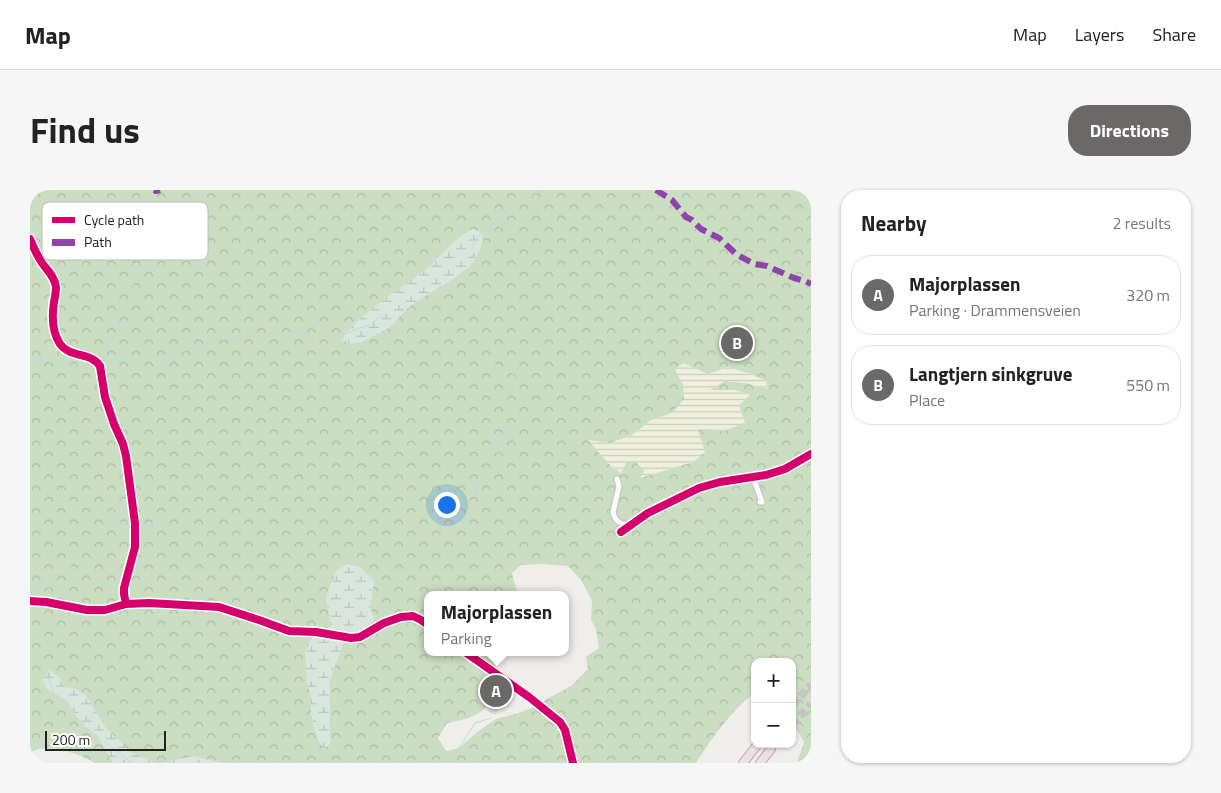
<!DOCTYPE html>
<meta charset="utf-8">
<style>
body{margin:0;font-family:"Titillium Web",sans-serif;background:#f6f6f6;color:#222}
.controls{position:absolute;right:15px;bottom:15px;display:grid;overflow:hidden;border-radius:10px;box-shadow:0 1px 4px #0004}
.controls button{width:45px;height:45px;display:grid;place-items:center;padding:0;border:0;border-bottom:1px solid #e0e0e0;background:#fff;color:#222;font:25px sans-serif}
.scale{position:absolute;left:15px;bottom:12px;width:121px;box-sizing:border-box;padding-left:5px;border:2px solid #222;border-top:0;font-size:14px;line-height:18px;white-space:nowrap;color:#222;-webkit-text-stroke:4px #fff;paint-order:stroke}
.you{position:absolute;left:416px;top:314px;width:18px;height:18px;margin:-12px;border:4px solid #fff;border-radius:50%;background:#1a73e8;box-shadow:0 0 0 8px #1a73e833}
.badge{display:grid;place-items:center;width:32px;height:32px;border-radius:50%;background:#6a6968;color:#fff;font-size:16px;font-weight:700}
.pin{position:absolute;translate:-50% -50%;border:2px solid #fff;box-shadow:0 1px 5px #0006}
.popup{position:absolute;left:394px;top:401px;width:145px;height:65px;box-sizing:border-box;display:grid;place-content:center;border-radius:10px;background:#fff;filter:drop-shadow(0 1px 4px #0005);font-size:16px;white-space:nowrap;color:#767676}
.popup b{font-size:19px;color:#222}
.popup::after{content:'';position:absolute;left:50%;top:100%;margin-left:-10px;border:10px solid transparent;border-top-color:#fff}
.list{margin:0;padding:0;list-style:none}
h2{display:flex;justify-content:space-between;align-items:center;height:65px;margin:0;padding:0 20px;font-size:21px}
h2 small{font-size:16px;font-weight:400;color:#767676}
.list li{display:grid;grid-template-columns:32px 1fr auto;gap:15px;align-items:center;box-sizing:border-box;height:80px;margin:0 10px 10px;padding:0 10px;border:1px solid #e0e0e0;border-radius:20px}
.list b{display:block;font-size:19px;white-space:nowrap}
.list p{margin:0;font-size:16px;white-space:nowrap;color:#767676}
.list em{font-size:16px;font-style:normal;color:#767676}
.map{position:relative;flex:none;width:781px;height:573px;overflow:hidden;border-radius:20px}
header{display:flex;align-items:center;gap:30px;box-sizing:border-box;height:70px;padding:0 25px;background:#fff;border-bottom:1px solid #e0e0e0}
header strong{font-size:24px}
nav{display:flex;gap:28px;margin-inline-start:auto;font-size:18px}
.intro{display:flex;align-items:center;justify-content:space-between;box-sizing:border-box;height:120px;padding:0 30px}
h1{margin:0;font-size:35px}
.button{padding:12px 22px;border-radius:20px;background:#6a6968;color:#fff;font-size:18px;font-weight:700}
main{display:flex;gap:30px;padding:0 30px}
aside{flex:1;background:#fff;border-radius:20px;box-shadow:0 1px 4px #0004}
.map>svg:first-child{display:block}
</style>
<header>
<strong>Map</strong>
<nav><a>Map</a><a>Layers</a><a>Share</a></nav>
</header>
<div class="intro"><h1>Find us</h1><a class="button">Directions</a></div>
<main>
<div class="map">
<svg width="781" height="573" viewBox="0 0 781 573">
<defs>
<pattern id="farmland-rules" width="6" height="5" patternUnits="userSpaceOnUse" patternTransform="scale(1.25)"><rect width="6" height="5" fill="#efefdf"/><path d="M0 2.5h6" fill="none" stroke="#cdcdbf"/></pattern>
<pattern id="forest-crowns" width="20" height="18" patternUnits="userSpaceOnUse" patternTransform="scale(1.25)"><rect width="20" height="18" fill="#cbdec1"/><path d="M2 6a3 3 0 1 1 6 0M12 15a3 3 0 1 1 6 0" fill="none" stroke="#aebea6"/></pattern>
<pattern id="wetland-marsh" width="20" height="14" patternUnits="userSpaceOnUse" patternTransform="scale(1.25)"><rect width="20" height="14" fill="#d9e6de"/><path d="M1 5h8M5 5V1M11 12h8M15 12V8" fill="none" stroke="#bac5be"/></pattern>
</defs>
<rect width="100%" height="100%" fill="#f0eeeb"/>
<!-- farmland -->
<path fill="url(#farmland-rules)" d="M653,172l25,12 20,-7 23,7 15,7 2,9 -23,-7 -33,7h23l16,5 -12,11 6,18 -22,7 -16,-2 -2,23 -12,10 -54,16 -18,-5 -10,-7 -24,-26 23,3 22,-8 19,-15 21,-7 11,-28 -8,-16z"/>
<!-- forest -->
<path fill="url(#forest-crowns)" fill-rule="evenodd" d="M0,0h781v573h-14l7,-21 -12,-20v-60h-37v31c-21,14 -46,49 -59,70h-601c-16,-9 -48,-22 -65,-10zM452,42c3,39 -46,53 -71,73 -8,6 -15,15 -22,23l-41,3c41,-37 88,-68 134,-99zM653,173l25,11 20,-7 23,7 15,7 2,8 -23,-6 -20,-2 -15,9h25l15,5 -11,10 6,18 -22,8 -16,-2 -9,1 7,22 -12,10 -53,16 4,-7 -9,-10h-8l-6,12 -10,-7 -23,-26 22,3 22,-8 19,-15 21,-7 12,-14 -1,-14 -8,-16zM514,374l24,2 13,14 11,21 -1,19 5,9 3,19 -13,9 2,12 -17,17 -23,12 -7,5v1l-22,9 -23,6 -19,13 -18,16 -13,3 -8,-13 9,-15c16,-3 42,-8 44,-27 1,-9 0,-18 3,-27 2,-7 3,-12 8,-17h-75v-57h91l-6,-22 9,-8zM307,380l37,11 -4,26 4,13 -31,24 -13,35v65l-11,-2 -8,-26 2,-80 20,-11c-9,-27 -7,-29 4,-55z"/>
<!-- wetland -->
<path fill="url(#wetland-marsh)" d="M442,39l10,3 1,9 -6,14 -9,13 -58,38 -21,22 -27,14 -12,2 -8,-4c19,-29 53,-46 80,-68 17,-13 31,-32 50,-43z
M318,374l13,3 13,14 -4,26 4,13 -31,24 -13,35v65l-5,5 -6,-7 -8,-26v-20l-4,-13 -2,-31 8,-16 20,-11 -5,-16 -1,-14 10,-25z
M20,480l11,9 4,8 8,1 12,6 20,33 27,26 23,10h-42c-6,-10 -16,-33 -28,-35l-18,-27 -21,-13 -3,-8z
M163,566l30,7h-62z"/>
<!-- parking -->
<path fill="#e0dfde" d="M461,482l20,14 -7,7 -8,22 -6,-2 -7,-13 1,-6 4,-6 1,-12z"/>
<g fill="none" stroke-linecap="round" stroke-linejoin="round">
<!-- stream -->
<path stroke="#bfdbe3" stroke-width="1" d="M459,39l6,-7 8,-4 2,-5 25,-15 12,-8
M442,60c1,-5 2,-9 5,-13 3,-3 5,-4 7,-8l12,2 3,-2 5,-6 18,-4 14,-6 4,-8 13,-9
M114,126l3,-6
M89,133l-2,-13c16,-11 18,-14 16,-33
M279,141l10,-7 7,-2
M452,156l6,-7 -2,-5
M466,156l7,6 2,11 10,15v4l-11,8
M444,157h13l4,2 5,12 -3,18 14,18v10
M473,162l5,-12
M0,170l52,5 14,-1
M70,174l51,-6 43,-9 22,-9 18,-1 40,-6 35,-1 1,7 36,-5 13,-6 12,-3 4,-5 6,-4
M75,174l-2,-11 16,-23v-6l19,-7 16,-2
M464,262l10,2 11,-13c-3,-6 -7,-10 -9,-17
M90,306l12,21
M446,307c1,-5 0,-7 0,-12 2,-10 12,-25 18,-33l-3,-7 8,-10 7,-4
M73,322l13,-3 6,-5
M107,333l9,1 13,-1
M72,336l23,-4 8,1
M0,369l2,-2 8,4
M40,375l3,14
M108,379l3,11 7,7
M101,382c11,-6 9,-14 17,-20l-2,-11 8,-17
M0,383l14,-8
M65,386l3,9h10l18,-10
M44,391l9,6 1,5
M32,395l13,14 11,-3
M10,399l4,-12 21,-3
M0,401l29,-6 14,-5
M18,487l6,16 29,32 49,38
M36,555l28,-32
M0,556c31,-7 47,5 74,17
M137,556l3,13 -2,4
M424,573l2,-10 19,-30 16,-5"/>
<!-- highway-tunnel -->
<path stroke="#c7c5c3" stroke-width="8" stroke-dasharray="8 4" stroke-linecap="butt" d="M762,515l19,-20
M762,535l19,-21"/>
<!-- minor casing -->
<g stroke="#c9c8c7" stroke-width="8">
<path id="minor" d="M0,49c3,8 7,16 12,24 5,7 13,14 14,24 0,5 -1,10 -2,15 -2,13 -2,30 6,42 10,14 31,8 40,22l5,31 9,27 9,20 3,12 9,67v24l-11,41v6l2,10
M723,287l9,25h-2
M587,289l2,7 -6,26c2,10 9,14 18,12
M591,342l27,-19 51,-25 21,-6 46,-7 19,-6 26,-15
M0,411l16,1 41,8h18l21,-6 23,-1 70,4 40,13 30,11 27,1 35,6 9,-1 24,-14 17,-6 12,-1 8,4 6,4
M435,462l64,45 31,25 5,8 8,33"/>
</g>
<!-- highway casing -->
<g stroke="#c5a2ac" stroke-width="10">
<path id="highway" d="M713,573l15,-19
M730,573l11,-14"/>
</g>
<!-- minor -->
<use href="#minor" stroke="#fdfcfc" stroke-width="5"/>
<!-- highway -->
<use href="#highway" stroke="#ece0e2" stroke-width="8"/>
<!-- quiet -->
<path stroke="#8e44ad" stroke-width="6" stroke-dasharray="12 6" stroke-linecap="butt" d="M124,0l2,1 4,-1
M626,0l16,10 14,17 6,3 9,9 18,9 17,16 18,10 13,2 27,12 11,3 6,3"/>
<!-- cycleway casing -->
<g stroke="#fff" stroke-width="11">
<path id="cycleway" d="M0,49c3,8 7,16 12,24 5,7 13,14 14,24 0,5 -1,10 -2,15 -2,13 -2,30 6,42 10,14 31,8 40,22l5,31 9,27 9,20 3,12 9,67v24l-11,41v6l2,10
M591,342l27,-19 51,-25 21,-6 46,-7 19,-6 26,-15
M0,411l16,1 41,8h18l21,-6 23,-1 70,4 40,13 30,11 27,1 35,6 9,-1 24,-14 17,-6 12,-1 8,4 6,4
M435,462l64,45 31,25 5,8 8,33"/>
</g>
<!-- cycleway -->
<use href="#cycleway" stroke="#d6006c" stroke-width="8"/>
</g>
<!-- legend -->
<rect x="12" y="12" width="166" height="58" rx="8" fill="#fff" stroke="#bdbdbd" stroke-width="1"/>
<rect x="22" y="27" width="23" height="6" fill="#d6006c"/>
<rect x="22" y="49" width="23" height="7" fill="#8e44ad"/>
<g font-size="14" fill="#222">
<text x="54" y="35">Cycle path</text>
<text x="54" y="57">Path</text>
</g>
</svg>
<div class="controls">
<button>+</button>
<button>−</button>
</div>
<div class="scale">200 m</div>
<div class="you"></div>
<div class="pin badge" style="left:466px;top:501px">A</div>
<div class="popup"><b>Majorplassen</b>Parking</div>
<div class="pin badge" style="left:707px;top:153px">B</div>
</div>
<aside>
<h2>Nearby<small>2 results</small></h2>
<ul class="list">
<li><span class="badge">A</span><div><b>Majorplassen</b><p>Parking · Drammensveien</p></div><em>320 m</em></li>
<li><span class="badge">B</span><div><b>Langtjern sinkgruve</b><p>Place</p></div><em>550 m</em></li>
</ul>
</aside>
</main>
